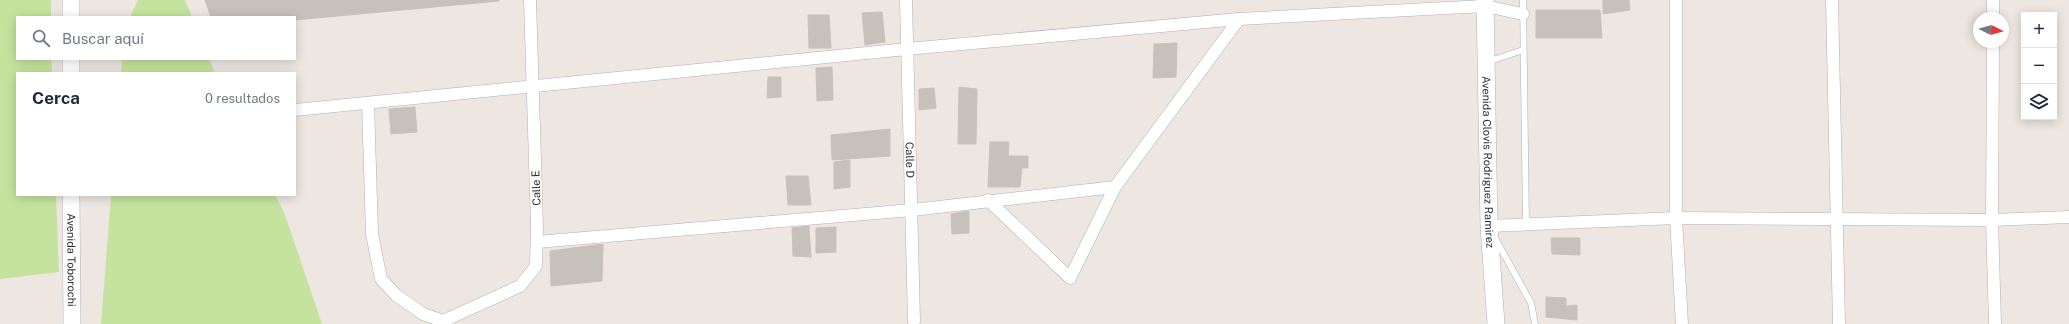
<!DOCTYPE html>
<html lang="es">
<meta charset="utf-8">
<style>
body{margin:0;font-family:"Public Sans",sans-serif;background:#f6f6f7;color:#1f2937}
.controls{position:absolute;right:12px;top:12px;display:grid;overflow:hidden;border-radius:0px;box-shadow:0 2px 10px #0003}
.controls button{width:36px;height:36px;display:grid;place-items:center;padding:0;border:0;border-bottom:1px solid #e0e1e3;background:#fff;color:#1f2937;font:20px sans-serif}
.compass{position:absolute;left:1973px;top:12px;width:36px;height:36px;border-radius:50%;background:#fff;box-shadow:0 2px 10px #0003;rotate:95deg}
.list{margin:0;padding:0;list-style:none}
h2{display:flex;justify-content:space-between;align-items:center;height:52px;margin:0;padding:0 16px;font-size:17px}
h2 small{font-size:13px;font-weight:400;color:#747a83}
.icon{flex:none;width:22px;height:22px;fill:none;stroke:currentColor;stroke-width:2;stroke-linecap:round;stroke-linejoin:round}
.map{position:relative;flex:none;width:2069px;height:324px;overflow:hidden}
.search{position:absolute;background:#fff;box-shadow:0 2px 10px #0003;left:16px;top:16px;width:280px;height:44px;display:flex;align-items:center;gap:10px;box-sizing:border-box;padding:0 14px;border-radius:0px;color:#747a83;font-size:15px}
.panel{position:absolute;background:#fff;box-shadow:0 2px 10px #0003;left:16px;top:72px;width:280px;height:124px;border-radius:0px}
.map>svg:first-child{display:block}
</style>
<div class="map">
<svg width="2069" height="324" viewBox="0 0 2069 324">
<rect width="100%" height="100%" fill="#eee6e1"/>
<!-- green -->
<path fill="#c5e39f" d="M0,0h51v17h-34v42h34l1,14h-35v122h39l3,77 -59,7z
M138,0h47l7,17h-62z
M122,59h87l6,14h-94z
M111,195h164l9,17 38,112h-221z"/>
<!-- building -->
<path fill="#c7c1bc" stroke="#cac1ba" d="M205,0h294v1l-204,19v-3h-84z
M1603,0h26l1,10 -27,4z
M1536,10h64l2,28h-66z
M882,12l3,30 -20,3 -3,-32z
M808,15h21l2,33h-22z
M1177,43l-1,34 -23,1 1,-34z
M832,67l1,33 -16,1 -1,-33z
M768,77h13v20l-14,1z
M959,87l18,2 -1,55h-18z
M934,88l2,20 -17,2v-21z
M415,107l2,25 -26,2 -2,-25z
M890,129v27l-58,4 -1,-25z
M990,142h19l-1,14h20v12h-6l-2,19h-32z
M850,160v27l-16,2v-27z
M786,176h22l3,29h-23z
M969,211v22l-17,1 -1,-20z
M809,226l2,31 -18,-1 -1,-28z
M836,227v25l-20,1v-25z
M1551,238h29v17l-28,-1z
M603,244l-1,37 -51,5 -1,-35z
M1546,297l20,1v8l11,-1v15l-31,-3z"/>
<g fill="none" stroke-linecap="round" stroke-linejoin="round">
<!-- service casing -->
<g stroke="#adb2b9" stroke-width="7">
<path id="service" d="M1523,0l3,224
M1487,62l36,-12
M1495,238l36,65 4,21"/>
</g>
<!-- minor casing -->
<g stroke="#adb2b9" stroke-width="13">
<g id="minor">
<path id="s1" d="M906,0l8,321"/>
<path d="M1676,0v218l6,106"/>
<path d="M1832,0l7,324"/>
<path d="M1993,18v-18"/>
<path d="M1993,42l-1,178 3,104"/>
<path d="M368,103l4,131 9,45 15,16 27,19 20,7 77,-35 16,-20 1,-40 -7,-226"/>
<path d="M295,110l612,-61 332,-30 246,-13 38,8"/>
<path d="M988,200l82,78 45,-91 124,-168"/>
<path d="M1489,226l187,-8 316,2 77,-3"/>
<path d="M537,242l375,-32 203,-23"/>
</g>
</g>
<!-- secondary casing -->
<g stroke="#adb2b9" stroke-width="18">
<g id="secondary">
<path d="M71,0v17"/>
<path id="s2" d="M1485,0l4,226 7,98"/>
<path d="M71,59v14"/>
<path id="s3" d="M71,195l1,129"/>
</g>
</g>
<!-- service -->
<use href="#service" stroke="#fff" stroke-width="6"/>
<!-- minor -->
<use href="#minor" stroke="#fff" stroke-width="12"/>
<!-- secondary -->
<use href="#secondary" stroke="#fff" stroke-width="17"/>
</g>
<g text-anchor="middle" stroke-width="3" stroke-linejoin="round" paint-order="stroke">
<!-- street labels -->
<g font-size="11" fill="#2d2d2d" stroke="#fff">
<text dy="4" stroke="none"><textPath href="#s1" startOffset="160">Calle D</textPath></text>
<text dy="4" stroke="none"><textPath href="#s2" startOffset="162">Avenida Clovis Rodriguez Ramirez</textPath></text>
<text transform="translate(536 188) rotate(-92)" y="4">Calle E</text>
<text dy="4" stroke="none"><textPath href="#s3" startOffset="65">Avenida Toborochi</textPath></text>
</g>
</g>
</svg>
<div class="controls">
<button>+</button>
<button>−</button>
<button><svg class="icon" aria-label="layers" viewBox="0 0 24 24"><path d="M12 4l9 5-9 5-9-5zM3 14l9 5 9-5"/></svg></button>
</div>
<svg class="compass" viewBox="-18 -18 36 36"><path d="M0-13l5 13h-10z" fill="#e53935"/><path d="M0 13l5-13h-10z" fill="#747a83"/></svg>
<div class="search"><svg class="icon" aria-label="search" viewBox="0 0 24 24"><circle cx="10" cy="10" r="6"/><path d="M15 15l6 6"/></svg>Buscar aquí</div>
<section class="panel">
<h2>Cerca<small>0 resultados</small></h2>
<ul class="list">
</ul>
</section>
</div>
